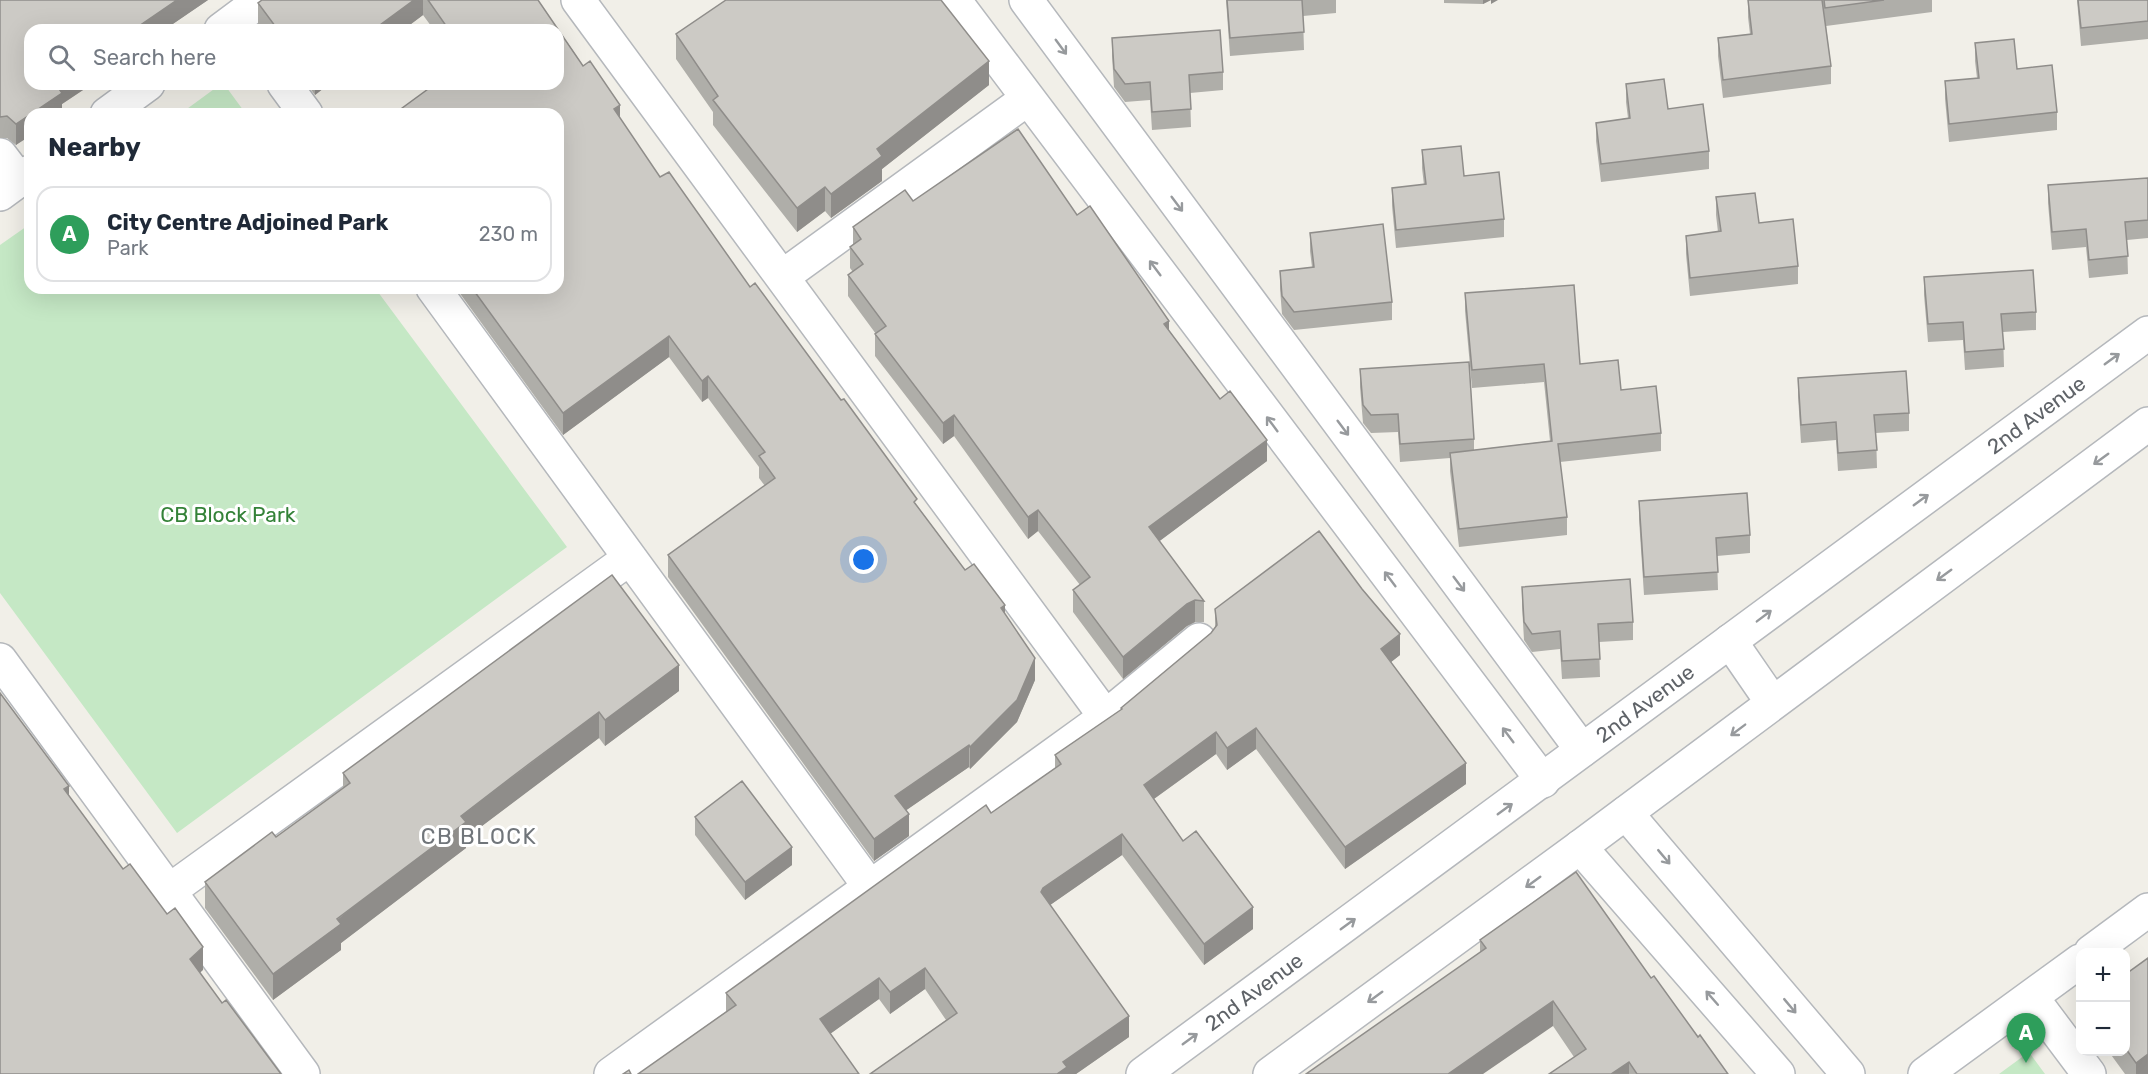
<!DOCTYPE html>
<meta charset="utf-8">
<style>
body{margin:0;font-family:Rubik,sans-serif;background:#f2f2f3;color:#1f2937}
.controls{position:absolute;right:18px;bottom:18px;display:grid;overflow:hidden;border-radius:12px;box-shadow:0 6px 24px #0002}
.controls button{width:54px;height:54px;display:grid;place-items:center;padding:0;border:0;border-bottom:2px solid #e0e1e3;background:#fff;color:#1f2937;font:30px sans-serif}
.you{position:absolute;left:864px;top:560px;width:21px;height:21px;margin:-15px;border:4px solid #fff;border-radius:50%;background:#1a73e8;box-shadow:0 0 0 9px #1a73e833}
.badge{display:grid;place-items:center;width:39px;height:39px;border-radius:50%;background:#111827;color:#fff;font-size:20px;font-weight:700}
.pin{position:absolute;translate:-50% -50px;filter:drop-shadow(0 2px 3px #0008)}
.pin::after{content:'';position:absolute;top:32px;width:21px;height:18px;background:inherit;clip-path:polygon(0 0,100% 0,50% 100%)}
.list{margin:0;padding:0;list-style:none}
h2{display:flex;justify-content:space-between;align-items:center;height:78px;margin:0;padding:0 24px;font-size:26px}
h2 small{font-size:20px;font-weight:400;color:#747a83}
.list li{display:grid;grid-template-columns:39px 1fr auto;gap:18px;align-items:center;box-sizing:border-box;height:96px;margin:0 12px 12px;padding:0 12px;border:2px solid #e0e1e3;border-radius:18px}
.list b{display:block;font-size:22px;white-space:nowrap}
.list p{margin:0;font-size:20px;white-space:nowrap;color:#747a83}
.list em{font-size:20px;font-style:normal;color:#747a83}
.icon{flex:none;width:33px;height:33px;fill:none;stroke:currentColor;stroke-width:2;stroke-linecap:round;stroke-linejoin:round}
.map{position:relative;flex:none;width:2148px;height:1074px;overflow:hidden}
.search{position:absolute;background:#fff;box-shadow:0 6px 24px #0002;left:24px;top:24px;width:540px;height:66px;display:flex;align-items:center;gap:15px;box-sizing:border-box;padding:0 21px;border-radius:18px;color:#747a83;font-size:22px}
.panel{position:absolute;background:#fff;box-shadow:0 6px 24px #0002;left:24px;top:108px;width:540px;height:186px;border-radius:18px}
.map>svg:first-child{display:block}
</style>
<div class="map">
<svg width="2148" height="1074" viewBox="0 0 2148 1074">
<rect width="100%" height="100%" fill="#f1efe8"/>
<!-- green -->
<path fill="#c5e8c5" d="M221,84h3l22,30h-66z
M30,224v64h345l192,259 -390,286 -177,-240v-348z
M2029,1052l16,22h-46z"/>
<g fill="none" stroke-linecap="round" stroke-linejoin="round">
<!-- minor casing -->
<g stroke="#b5b8bc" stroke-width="36">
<path id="minor" d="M578,0l527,716
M954,0l589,781
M1026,0l556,750
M221,30l40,-30
M284,84l22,30
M107,114l41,-30
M0,155l19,25
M0,194l30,-22
M782,277l245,-178
M433,288l437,599
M0,660l303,414
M1626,813l222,261
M1580,847l198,227
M169,891l461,-333
M2091,952l57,-42
M2032,998l57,76
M611,1074l492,-355 96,-79
M1925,1074l155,-113"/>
</g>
<!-- tertiary casing -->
<g stroke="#b5b8bc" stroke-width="36">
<g id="tertiary">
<path d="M1730,641l42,61"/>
<path id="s1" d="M1143,1074l1005,-741"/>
<path d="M1270,1074l310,-227 568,-423"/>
</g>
</g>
<!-- minor -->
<use href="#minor" stroke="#fff" stroke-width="33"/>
<!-- tertiary -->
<use href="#tertiary" stroke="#fff" stroke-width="33"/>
</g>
<!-- wall -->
<path fill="#afaea9" d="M0,0h208l-44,30 -134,54h62l-30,20 -46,41 -9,-7h-7z
M262,0h276l122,177 90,110 167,219 48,64 40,44 30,66 -18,42 -47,47 -1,-2 -63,43 3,26 -35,25 -206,-284v-22l97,-69 -6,-8v-11l-51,-69 -6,4 -33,-45 -106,78 -107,-147h102v-258h-124l-11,-15 -20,15h-141l-4,-5v-22z
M1226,0h110v13l-33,3 1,34 -74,6z
M1444,0h47l-8,4 -39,-1z
M1748,0h184v12l-106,14 5,40v18l-108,14 -5,-42v-18l32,-4 -2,-17z
M2077,0h71v39l-67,7z
M676,34l313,51 -107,84v12l-51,37 -6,-7 -28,21 -84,-107v-13l-37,-53z
M1112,38l111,34v18l-33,3 1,34 -39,3 -2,-30 -25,2 -11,-15 -2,-31z
M1975,43l42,26 40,43v18l-108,12 -4,-43v-18l32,-3 -2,-17z
M307,84h22l-14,11z
M1626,84l42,25 41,42v18l-108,13 -5,-41v-18l32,-5 -2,-16z
M1422,150l42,26 40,43v18l-108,11 -4,-42v-18l32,-3 -2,-17z
M2148,178v60l-21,2 1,34 -39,4 -3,-31 -34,3 -4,-47v-18z
M1716,197l43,26 39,43v18l-108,12 -4,-42v-18l32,-4 -2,-17z
M913,201l164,14 92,116 98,130 -108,80 45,60v21h-9l-8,4 -64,53 -50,-67v-22l7,-5 -42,-54 -10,8 -74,-103 -11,8 -68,-88v-22h1l-28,-38v-21l5,-3 -3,-4v-21l3,-2v-18z
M1310,233l82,69v18l-98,10 -12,-16 -2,-25v-18l32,-4 -2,-16z
M1924,277l112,35v18l-33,2 1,35 -39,3 -2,-30 -35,2 -4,-47z
M1465,293l156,97 40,43v18l-101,11 7,55v18l-108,12 -9,-76v-13l-50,4 -2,-30 -27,1 -8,-10 -3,-36v-18l114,70v11l76,-9 -6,-59 -72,6 -7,-77z
M1798,378l111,35v18l-33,2 1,35 -39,3 -2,-31 -35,3 -3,-47z
M1639,501l111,34v18l-33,3 1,34 -74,5 -5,-76z
M1522,587l111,35v18l-34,2 1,35 -38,2 -2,-30 -28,3 -8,-12 -2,-35z
M1215,609l185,46 -9,7 75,122 -121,85 -89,-120 -29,21 -11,-16 -62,45 29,42 70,88 -49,36 -82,-110 -72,50 79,132 -53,37h-206l76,-54 -21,-31 -35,25 -11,-15 -49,35 -104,-22v-19l265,-180 64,-45v-13l66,-45v-2l90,-75 4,-5z
M679,691l-74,55 -6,-8 -74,55 -59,45v10l-125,95v7l-68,50 -68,-92v-26l71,-45 67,-49v-15z
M695,817l97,48 -47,35 -50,-65z
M1480,940l171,38 77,96h-179l25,-17 -21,-31 -73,-74z
M2126,974l22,100h-23l-16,-22h17z"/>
<!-- shaded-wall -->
<path fill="#8f8d8a" d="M177,0h31l-44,30h-31z
M414,0h9v15l-20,15h-30z
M1483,0h8l-8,4z
M1491,0h7l-7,4z
M989,61v24l-107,84v12l-51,37v-24l46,-45z
M60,84h32l-30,20v10h-31z
M315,84h14l-14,11z
M620,105v22l-6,-18z
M30,115v21l-14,9v-21z
M825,187v24l-28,21v-24z
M1169,321v21l-5,-18z
M669,336v21l-106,78v-22z
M708,376v22l-6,4v-21z
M954,415v21l-11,8v-21z
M1267,440v21l-118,88v-22z
M1038,510v21l-10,8v-22z
M1195,600v22l-8,4 -64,53v-22l64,-53z
M1005,605v22l-4,-19z
M1400,634v21l-19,15v-21z
M1035,658v22l-18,42 -47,47v-22z
M679,665v26l-74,55v-26z
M599,712v26l-133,100v10l-125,95v7l-68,50v-26l188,-158z
M1256,728v21l-29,21v-22z
M1216,732v22l-72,52v-21z
M969,745v22l-74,51v-22z
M1466,763v21l-121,85v-22z
M69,786v23l-5,-20z
M909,814v22l-35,25v-22z
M1122,834v21l-79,55 -2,-18 2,-4z
M792,847v18l-47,35v-18z
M1253,907v22l-49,36v-21z
M203,947v23l-13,12v-23z
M925,968v21l-35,25v-22z
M879,978v21l-59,42v-22z
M1553,1001v25l-70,48h-35z
M1129,1016v21l-53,37h-19l6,-12z
M2148,1054v20h-12v-11z
M1629,1062v12h-18z"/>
<!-- building -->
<path fill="#cccac5" stroke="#8f8d8a" stroke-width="1.5" d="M0,0h177l-44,30h-103v54h30l-3,2 5,7 -46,31 -9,-8 -7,1z
M262,0h152l-41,30h-95l-20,-27z
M428,0h110l45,66 7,-5 30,44 -6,4 46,68 9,-5 81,115 5,-4 86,117 3,-1 73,100 -3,3 51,68 9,-6 31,41 -4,3 34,50 -18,42 -47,47 -1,-2 -74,51 14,18 -35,25 -206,-284 107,-77 -16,-22 6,-4 -57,-76 -6,5 -33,-45 -106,77 -91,-125h86v-174h-164l41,-30h123v-54h-109z
M726,0h215l48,61 -112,88 5,7 -51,38 -6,-7 -28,21 -84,-108 5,-4 -42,-62z
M1227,0h75l2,32 -74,6z
M1748,0h74l9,66 -108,14 -5,-42 34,-4z
M1824,0h60l-59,8z
M2078,0h70v21l-67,7z
M1220,30l3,42 -34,3 2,34 -39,3 -2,-30 -25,2 -11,-15 -2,-31z
M2014,39l3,30 35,-4 5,47 -108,12 -4,-43 34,-3 -4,-35z
M1664,79l4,30 35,-5 6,47 -108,13 -5,-41 34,-5 -4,-34z
M1018,129l59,86 13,-9 79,115 -5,3 56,75 10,-8 37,49 -118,87 55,74 -9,-1 -8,4 -64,53 -50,-67 17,-13 -52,-67 -10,7 -74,-102 -11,8 -68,-89 11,-8 -38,-51 15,-11 -13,-17 11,-8 -8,-12 52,-37 8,11z
M1461,146l3,30 35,-4 5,47 -108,11 -4,-42 34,-4 -4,-34z
M2148,178v42l-23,2 3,34 -39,4 -3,-31 -34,3 -4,-47z
M1755,193l4,30 34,-4 5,47 -108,12 -4,-42 35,-5 -5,-34z
M1383,224l9,78 -98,10 -12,-16 -2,-25 34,-4 -4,-34z
M2033,270l3,42 -35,2 3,35 -39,3 -2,-30 -35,2 -4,-47z
M1574,285l6,79 38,-4 3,30 35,-4 5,47 -103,11 9,73 -108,12 -9,-76 102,-12 -8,-77 -72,6 -7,-77z
M1469,362l5,77 -74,5 -2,-30 -27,1 -8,-10 -3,-36z
M1906,371l3,42 -35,2 3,35 -39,3 -2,-31 -35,3 -3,-47z
M1747,493l3,42 -34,3 2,34 -74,5 -5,-76z
M1319,531l43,58 38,45 -19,15 85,114 -121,84 -89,-119 -29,20 -11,-16 -72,53 39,56 13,-10 57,76 -49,37 -82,-110 -79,54 -2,4 88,124 -66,46 4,5 -10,7h-187l87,-61 -32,-45 -35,24 -11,-14 -59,41 39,55h-221l98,-69 -10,-12 260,-188 5,8 70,-49 -6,-9 67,-46 -1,-1 90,-75 6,-8 -2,-16z
M612,575l67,90 -74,55 -6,-8 -74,55 -64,49 5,6 -129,97 4,5 -68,50 -68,-92 67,-50 4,5 74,-54 -7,-10z
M1630,579l3,43 -35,2 2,35 -38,2 -2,-30 -28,3 -8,-12 -2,-35z
M0,693l69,93 -5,3 59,80 7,-5 37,50 8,-6 28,39 -13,12 32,44 4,-3 55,74h-281z
M742,781l50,66 -47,35 -50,-65z
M1576,872l75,106 3,-2 44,61 2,-2 28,39h-91l-8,-12 -18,12h-62l37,-25 -33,-48 -105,73h-142l180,-126 -6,-8z
M2148,958v96l-12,9 -10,-14v-75z
M629,1070l2,4h-8z"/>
<!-- one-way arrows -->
<defs><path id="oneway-shaft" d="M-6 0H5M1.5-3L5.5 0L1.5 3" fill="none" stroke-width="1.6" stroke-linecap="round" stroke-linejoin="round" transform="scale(1.5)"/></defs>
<g stroke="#979a9d">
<use href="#oneway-shaft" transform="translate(1061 47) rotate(54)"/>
<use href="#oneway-shaft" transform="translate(1177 204) rotate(53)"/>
<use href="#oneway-shaft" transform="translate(1155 268) rotate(-127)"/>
<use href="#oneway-shaft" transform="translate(2112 359) rotate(-36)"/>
<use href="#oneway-shaft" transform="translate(1272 424) rotate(-127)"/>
<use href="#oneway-shaft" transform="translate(1343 428) rotate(53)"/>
<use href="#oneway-shaft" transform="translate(2101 459) rotate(144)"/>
<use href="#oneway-shaft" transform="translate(1921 500) rotate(-36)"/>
<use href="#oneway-shaft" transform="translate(1944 575) rotate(144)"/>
<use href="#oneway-shaft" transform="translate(1390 579) rotate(-127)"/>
<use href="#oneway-shaft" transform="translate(1459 584) rotate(53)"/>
<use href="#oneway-shaft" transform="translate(1764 616) rotate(-37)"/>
<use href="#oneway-shaft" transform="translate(1738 730) rotate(143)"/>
<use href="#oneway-shaft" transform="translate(1508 735) rotate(-127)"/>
<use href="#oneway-shaft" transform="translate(1505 809) rotate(-36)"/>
<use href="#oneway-shaft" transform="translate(1664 857) rotate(50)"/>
<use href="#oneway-shaft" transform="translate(1533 882) rotate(144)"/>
<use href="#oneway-shaft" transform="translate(1348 924) rotate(-36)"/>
<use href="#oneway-shaft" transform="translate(1375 997) rotate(144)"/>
<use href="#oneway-shaft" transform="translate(1712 998) rotate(-131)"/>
<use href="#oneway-shaft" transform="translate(1790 1006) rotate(50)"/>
<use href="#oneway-shaft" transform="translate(1190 1039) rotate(-36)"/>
</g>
<g text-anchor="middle" stroke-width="6" stroke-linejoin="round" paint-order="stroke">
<!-- street labels -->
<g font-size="21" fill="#5f6368" stroke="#fff">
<text dy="7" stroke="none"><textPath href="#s1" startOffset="1110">2nd Avenue</textPath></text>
<text dy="7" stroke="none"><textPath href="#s1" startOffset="624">2nd Avenue</textPath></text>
<text dy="7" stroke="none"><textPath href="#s1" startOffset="138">2nd Avenue</textPath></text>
</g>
<!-- park labels -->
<g font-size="21" fill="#348238" stroke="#fff">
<text x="228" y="522">CB Block Park</text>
</g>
<!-- neighbourhood labels -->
<g font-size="22" letter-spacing="1.5" fill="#70757a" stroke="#fff">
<text x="479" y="844">CB BLOCK</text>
</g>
</g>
</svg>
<div class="controls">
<button>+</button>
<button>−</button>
</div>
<div class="you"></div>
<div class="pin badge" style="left:2026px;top:1063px;background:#2e9e5b">A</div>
<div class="search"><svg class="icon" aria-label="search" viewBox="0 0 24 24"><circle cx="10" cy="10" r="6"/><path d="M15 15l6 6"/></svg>Search here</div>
<section class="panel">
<h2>Nearby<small></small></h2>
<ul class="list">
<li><span class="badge" style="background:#2e9e5b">A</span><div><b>City Centre Adjoined Park</b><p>Park</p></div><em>230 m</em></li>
</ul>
</section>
</div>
